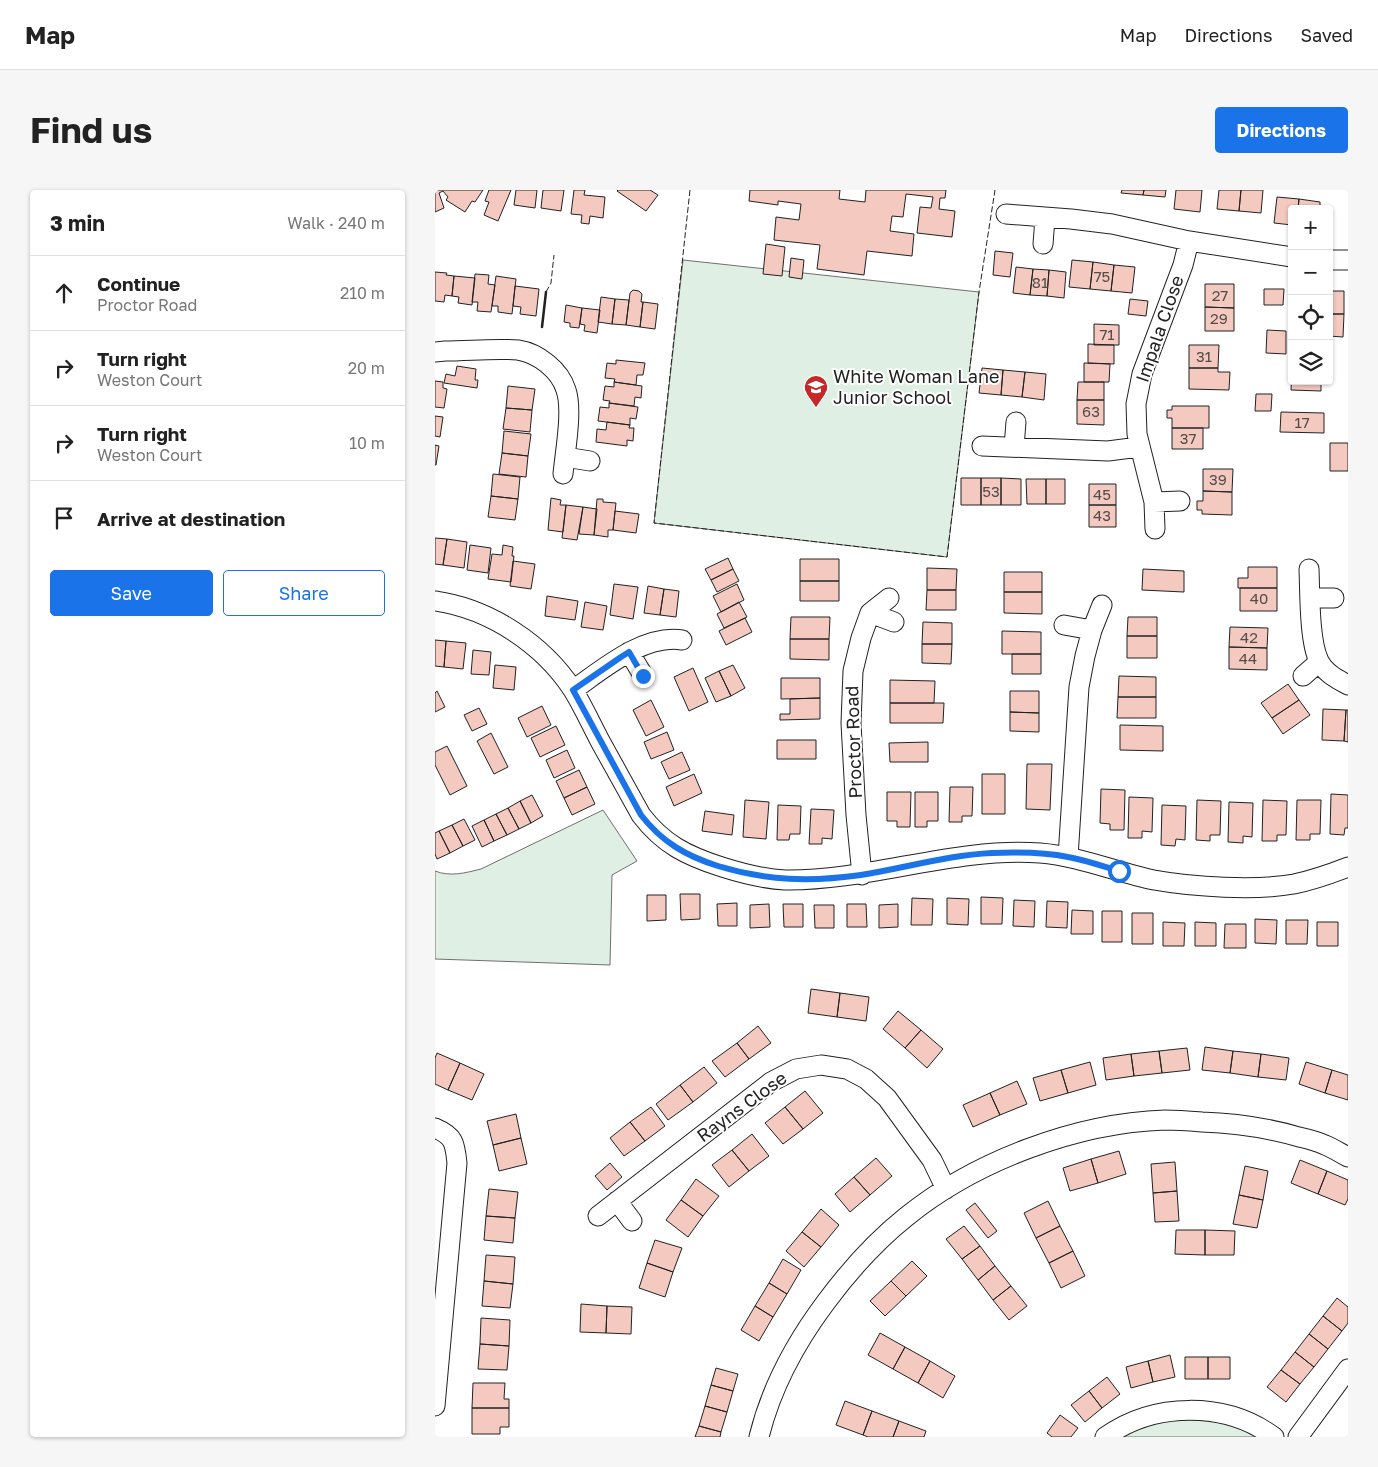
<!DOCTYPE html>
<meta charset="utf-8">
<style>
body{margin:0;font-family:"Golos Text",sans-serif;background:#f6f6f6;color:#222}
.controls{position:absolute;right:15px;top:15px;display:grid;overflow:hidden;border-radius:5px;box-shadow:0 1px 4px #0004}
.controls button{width:45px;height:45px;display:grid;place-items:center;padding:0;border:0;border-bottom:1px solid #e0e0e0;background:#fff;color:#222;font:25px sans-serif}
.stop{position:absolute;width:15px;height:15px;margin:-11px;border:4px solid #1a73e8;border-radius:50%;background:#fff}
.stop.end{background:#1a73e8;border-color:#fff;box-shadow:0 1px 5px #0008}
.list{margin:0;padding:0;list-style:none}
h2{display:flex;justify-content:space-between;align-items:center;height:65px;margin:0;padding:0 20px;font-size:21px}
h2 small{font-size:16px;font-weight:400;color:#767676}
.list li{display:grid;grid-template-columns:32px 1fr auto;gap:15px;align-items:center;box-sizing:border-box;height:75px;padding:0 20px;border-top:1px solid #e0e0e0}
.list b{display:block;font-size:19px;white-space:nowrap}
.list p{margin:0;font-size:16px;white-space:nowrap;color:#767676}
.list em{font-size:16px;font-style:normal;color:#767676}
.actions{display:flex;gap:10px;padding:15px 20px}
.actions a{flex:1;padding:11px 0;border:1px solid #1a73e8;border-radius:5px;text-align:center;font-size:18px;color:#1a73e8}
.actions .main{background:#1a73e8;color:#fff}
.icon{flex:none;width:28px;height:28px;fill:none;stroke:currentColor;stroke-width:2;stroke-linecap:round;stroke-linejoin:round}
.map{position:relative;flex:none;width:913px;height:1247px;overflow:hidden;border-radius:5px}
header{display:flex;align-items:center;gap:30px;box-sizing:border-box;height:70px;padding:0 25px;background:#fff;border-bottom:1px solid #e0e0e0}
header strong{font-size:24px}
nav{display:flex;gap:28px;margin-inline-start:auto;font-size:18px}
.intro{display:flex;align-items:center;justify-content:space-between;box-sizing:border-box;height:120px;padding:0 30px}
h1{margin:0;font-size:35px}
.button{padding:12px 22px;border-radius:5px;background:#1a73e8;color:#fff;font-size:18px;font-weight:700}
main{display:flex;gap:30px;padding:0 30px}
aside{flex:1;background:#fff;border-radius:5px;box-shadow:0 1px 4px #0004}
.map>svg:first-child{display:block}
</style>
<header>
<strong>Map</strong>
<nav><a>Map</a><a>Directions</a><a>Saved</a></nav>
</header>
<div class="intro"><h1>Find us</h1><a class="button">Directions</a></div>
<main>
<aside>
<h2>3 min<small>Walk · 240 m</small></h2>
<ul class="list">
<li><svg class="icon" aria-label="ahead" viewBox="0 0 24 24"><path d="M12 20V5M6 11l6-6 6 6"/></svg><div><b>Continue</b><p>Proctor Road</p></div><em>210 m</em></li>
<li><svg class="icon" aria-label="right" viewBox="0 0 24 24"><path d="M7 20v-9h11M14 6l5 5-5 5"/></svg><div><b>Turn right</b><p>Weston Court</p></div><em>20 m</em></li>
<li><svg class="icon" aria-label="right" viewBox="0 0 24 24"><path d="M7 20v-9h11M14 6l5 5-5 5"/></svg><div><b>Turn right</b><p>Weston Court</p></div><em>10 m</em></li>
<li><svg class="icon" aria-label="arrive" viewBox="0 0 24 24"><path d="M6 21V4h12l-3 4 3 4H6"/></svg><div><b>Arrive at destination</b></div></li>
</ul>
<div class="actions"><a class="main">Save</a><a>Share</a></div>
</aside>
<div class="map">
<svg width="913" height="1247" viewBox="0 0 913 1247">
<rect width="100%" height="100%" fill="#fff"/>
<!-- green -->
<path fill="#e0efe3" stroke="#6f6f6f" d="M248,70l296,32 -32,265 -293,-34z
M168,620l34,51 -25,14 -2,90 -175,-6v-88c15,6 30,2 46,-2z
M732,1228h39l30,6 21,13h-138z"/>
<!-- building -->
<path fill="#f3c9c0" stroke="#222" d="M0,0h48l-8,12 -3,-1 -7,11 -19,-12 2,-3 -5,-6 -4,2 5,15 -9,4z
M54,0h22l-13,31 -14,-6 5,-13 -4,-1z
M81,0h21l-2,18 -21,-3z
M108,0h21l-3,21 -20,-3z
M139,0h11l-1,5 21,2 -2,21 -13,-2 -1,8 -8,-1 1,-8 -11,-1z
M183,0h32l8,5 -12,16 -29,-20z
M315,0h90l-1,9 26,3 1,-12h80l-1,8h-5l-1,11 16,2 -3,26 -35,-4 3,-26 11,1 2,-11 -27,-3 -3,23 -11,-1 -2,15 24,3 -2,22 -45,-5 -3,24 -47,-6 3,-24 -46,-5 2,-23 23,3 2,-16 -23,-3v4l-29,-4z
M687,0h22l-1,5 -22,-2z
M709,0h22l-1,7 -22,-2z
M741,0h26l-2,22 -26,-3z
M784,0h22l-2,21 -22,-2z
M806,0h22l-2,23 -22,-2z
M842,7l22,2 -1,10h-6v16l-18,-2z
M864,9l21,3v7h-22z
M331,54l19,3 -3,29 -19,-2z
M560,61l18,2 -3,24 -17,-2z
M356,68l13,2 -2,19 -13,-2z
M637,70l21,2 -3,27 -21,-2z
M658,72l21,3 -3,26 -21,-2z
M679,75l21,2 -3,26 -21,-2z
M581,77l17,2 -3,26 -17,-2z
M598,79l16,1 -2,26 -17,-1z
M614,80l17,2 -2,26 -17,-2z
M0,82l12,1 -1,2 8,1 -2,20 -7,-1 -1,7 -9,-1z
M40,84l14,1 -1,9 7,1 -4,27 -14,-1 1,-9h-6z
M19,86l21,2 -3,27 -14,-2 1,-6 -7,-1z
M61,86l20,3 -4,35 -14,-2v-6h-6z
M770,94h29v24l-29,-1z
M80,96l24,3 -3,27 -16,-2 1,-7 -8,-1z
M829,99h20l-1,16h-19z
M198,100l6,1 3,3 -1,8h2l-3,25 -14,-2 4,-32z
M894,101h15v23h-15z
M166,107l14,2 -3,25 -14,-2z
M180,109l14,1 -3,25 -14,-1z
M695,109l18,2 -2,15 -18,-2z
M208,112l15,2 -3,25 -15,-2z
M131,115l16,3 -3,20 -9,-1v-4l-6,-1z
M770,117l29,1v23h-29z
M147,118l18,2 -3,23 -13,-2 1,-6 -5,-1z
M894,124h15l-1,23 -14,-1z
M659,134l25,1v20h-25z
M832,140l19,1v23l-20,-1z
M653,154l26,1v19l-26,-1z
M754,155h30l-1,23h-29z
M181,170l29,3 -2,12h-6l-1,10 -22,-3 1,-3 -10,-1 2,-15 9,1z
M649,173l26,1 -1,18h-25z
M22,176l19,3 -1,11h3l-1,8 -33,-5 2,-9 9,2z
M547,178l21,2 -2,25 -22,-2z
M754,178h29v4h12l-1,18 -40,-1z
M568,180l22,2 -3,25 -21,-2z
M857,180v11h29v10l-30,-1z
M590,182l21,2 -2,26 -22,-3z
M0,191l8,1v6l4,1 -3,19 -9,-1z
M179,192l28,4 -1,12 -6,-1 -1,9 -25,-3 1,-2 -7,-1 2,-14 9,1z
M643,192h26v18h-27z
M73,196l27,3 -3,21 -26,-2z
M821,204h16l-1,17h-16z
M642,210h27v25l-27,-1z
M174,213l29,4 -2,12 -6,-1v7l-32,-4 2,-14 9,1z
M737,216h37v22h-37v-10h-5v-8h5z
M71,218l26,2 -2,22 -27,-3z
M846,222l43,1v20l-44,-1z
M0,226l8,1 -3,20 -5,-1z
M172,232l23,3 -1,3h5l-1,13 -6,-1v6l-31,-4 1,-13 9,1z
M737,238h31v21h-31z
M69,241l27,3 -3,22 -26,-3z
M895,253h18v28h-18z
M0,255l4,1 -3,19h-1z
M67,263l26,3 -2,21 -27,-3z
M768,279h30l-1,23 -29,-1z
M58,284l27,3 -2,22 -27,-3z
M526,288h20v27h-20z
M546,288h20v27h-20z
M566,288l20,1v26h-20z
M591,289h20v25h-19z
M611,289h19v25h-19z
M654,294h27v21h-27z
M768,301l29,1v23l-30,-1v-4h-5v-9h6z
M56,306l27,3 -3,21 -27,-3z
M116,308l10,2 -1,5h6l-3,27 -15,-2z
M162,309h6v3l13,1 -3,27h-5v7l-14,-2z
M131,315l17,2 -6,33 -15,-2z
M654,315h27v22h-27z
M148,317l14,2 -3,26 -15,-1z
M180,321l24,3 -3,19 -23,-3z
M0,348l12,1 -4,26 -8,-1z
M12,349l20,3 -3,26 -21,-3z
M35,355l21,3 -3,25 -21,-3z
M68,355l10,2 -1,9h2l-3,26 -23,-3 4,-25 10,1z
M293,368l5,11 -22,11 -6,-11z
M365,369h39v22h-39z
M78,371l22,3 -4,25 -21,-3z
M813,377h29v21h-39v-10h10z
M492,378l30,1 -1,21h-29z
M298,379l6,12 -22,11 -6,-12z
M708,379l41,2v21l-42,-2z
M569,382h38v20h-38z
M365,391h39v20h-39z
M179,394l24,3 -5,32 -23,-4z
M302,394l7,16 -23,12 -8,-16z
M213,396l16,3 -4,26 -16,-2z
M805,398h37v23h-37z
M229,399l15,2 -3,26 -16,-2z
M492,400h29v20h-30z
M569,402h38v22l-38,-1z
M112,406l31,5 -3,19 -30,-4z
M150,412l22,4 -4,24 -22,-3z
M304,412l8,15 -23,11 -7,-14z
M356,427h39l-1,22h-39z
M693,427h29v19h-30z
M310,428l7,14 -26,13 -7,-14z
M488,432l29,1v21h-30z
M795,437l38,1 -1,20 -38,-1z
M567,441l39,1v22h-39z
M692,446h30v22h-30z
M355,449h39v21l-39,-1z
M0,450l11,1 -2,26 -9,-1z
M11,451l20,2 -3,26 -19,-2z
M487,454h30l-1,20 -29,-1z
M794,457l38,1v22l-38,-1z
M38,460l18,2 -2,23 -18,-1z
M577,464h29v20h-29z
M60,475l21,2 -2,23 -21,-2z
M298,475l12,23 -14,8 -12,-25z
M258,478l15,34 -19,9 -15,-34z
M284,481l12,25 -15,6 -11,-24z
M684,486l37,1v20h-38z
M346,488h39v20l-39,1z
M455,490l45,1 -1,22h-44z
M853,494l11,16 -27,18 -11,-15z
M2,501l8,16 -10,5v-19z
M575,501h29v22l-29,-1z
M683,507h38v21h-39z
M385,508v21l-40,1v-6h10v-15z
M216,510l13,27 -18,9 -13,-26z
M864,510l11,15 -27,19 -11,-16z
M455,513h54l-1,20h-53z
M107,516l9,19 -24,12 -9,-19z
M44,518l8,16 -15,7 -8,-16z
M888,519l23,1 -2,31 -22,-1z
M911,520h2v32l-4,-1z
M575,522l29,1v19l-29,-1z
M685,535l43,1v25l-43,-1z
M121,536l9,19 -25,12 -9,-19z
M232,542l7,18 -23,9 -7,-17z
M56,543l17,34 -14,7 -17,-33z
M342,550h39v19h-39z
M493,552v20h-38l-1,-19z
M12,556l20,40 -17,9 -15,-30v-13z
M132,560l8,18 -21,10 -8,-18z
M247,562l8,18 -21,9 -8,-17z
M592,574h25l-2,46 -24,-1z
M144,580l8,17 -23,11 -8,-17z
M259,584l8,19 -28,13 -8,-19z
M547,584h23v40h-23z
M152,597l8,17 -23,11 -8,-17z
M515,597h23l-1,29h-10v6h-13z
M666,599l24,1 -1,40h-14v-6l-10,-1z
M452,602h24l-1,35h-13v-6h-10z
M480,602h23v29h-11v6h-12z
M896,604l17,1v33h-3l-1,7 -14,-1z
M97,605l11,21 -12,7 -11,-22z
M694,607l24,1 -1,34 -10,-1v7h-14z
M310,610l24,2 -3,37 -23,-2z
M762,610l24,1 -1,34h-10v6l-14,-1z
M828,610l24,1 -1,34h-9v6h-15z
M862,610h24l-1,34h-10v6h-14z
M85,611l11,22 -12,6 -11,-21z
M794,612l24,1 -1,34 -9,-1v7l-15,-1z
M343,615l23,1 -1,28h-10l-1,6h-12z
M727,615l24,1 -1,34 -9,-1 -1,7 -14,-1z
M73,618l11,21 -12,6 -11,-21z
M376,619l23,1 -2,29 -10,-1v6h-13z
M270,621l29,4 -2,20 -30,-4z
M61,624l11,21 -13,6 -10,-21z
M29,629l11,21 -12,6 -11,-21z
M49,630l10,21 -12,6 -10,-21z
M17,635l11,21 -13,7 -11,-22z
M4,641l11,22 -13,6 -2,-5v-21z
M245,704h20v25l-19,1z
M212,705h19v25l-19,1z
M546,707l22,1 -1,26h-21z
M477,708l21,1 -1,26h-21z
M512,708l22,1 -1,26 -21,-1z
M579,710l21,1 -1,26 -21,-1z
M612,711l21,1 -1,26 -21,-1z
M302,713v23h-19l-1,-22z
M334,714l1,23 -20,1v-23z
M348,714h20v23h-19z
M412,714h19l1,23h-20z
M463,714v23l-19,1v-23z
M379,715h20v23h-19z
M637,720l21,1v23h-22z
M667,721h20v31h-20z
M697,723h21v31h-21z
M820,729l22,1 -1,24 -21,-1z
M851,730h22l-1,24h-21z
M728,732l22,1 -1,23h-21z
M760,732l21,1v23h-21z
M882,732h21v24h-21z
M790,734h21v24h-22z
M376,799l29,4 -3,24 -29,-4z
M405,803l29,4 -3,24 -29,-4z
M463,821l23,19 -16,18 -22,-19z
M323,836l13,17 -22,16 -12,-16z
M486,840l22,19 -16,19 -22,-20z
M302,853l12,16 -24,18 -13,-16z
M770,857l28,4 -3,22 -28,-3z
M752,858l3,22 -28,3 -3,-22z
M724,861l3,22 -28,3 -3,-22z
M798,861l28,3 -3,23 -28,-4z
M2,863l23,10 -12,27 -13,-6v-26z
M696,864l3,22 -28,4 -3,-22z
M826,864l28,4 -3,22 -28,-3z
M655,872l6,23 -28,8 -7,-23z
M871,872l26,8 -7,23 -26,-9z
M25,873l24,11 -12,26 -24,-10z
M269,877l13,16 -24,19 -13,-17z
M626,880l7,23 -28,8 -7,-23z
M897,880l16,5v25l-23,-7z
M582,891l10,23 -27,11 -10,-22z
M245,895l13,17 -25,18 -12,-16z
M370,901l18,22 -20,16 -18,-22z
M555,903l10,22 -27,12 -10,-22z
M216,917l14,19 -20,15 -15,-19z
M350,917l18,22 -20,15 -18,-21z
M81,924l5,24 -28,7 -6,-24z
M195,932l15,19 -21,15 -14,-18z
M317,944l17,22 -20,15 -17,-21z
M86,948l6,26 -28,7 -6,-26z
M297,960l17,21 -20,16 -17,-22z
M684,961l7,23 -28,9 -7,-24z
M441,968l16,18 -22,19 -16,-18z
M656,969l7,24 -28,8 -7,-23z
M865,970l27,11 -9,23 -27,-11z
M740,972l2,29 -24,2 -2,-29z
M175,973l12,14 -15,13 -12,-14z
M810,976l23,5 -5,29 -24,-5z
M892,981l21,9v19l-3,6 -27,-11z
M419,987l16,18 -20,17 -15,-18z
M261,989l23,17 -16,20 -22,-16z
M54,999l29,3 -3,26 -29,-2z
M742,1001l2,30 -24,1 -2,-29z
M804,1005l24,5 -6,28 -24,-4z
M246,1010l22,16 -15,21 -22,-17z
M613,1011l12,25 -24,12 -12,-25z
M540,1013l22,28 -9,7 -22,-28z
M386,1019l18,16 -18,22 -19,-15z
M51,1026l29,2 -2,25 -29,-3z
M529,1036l16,20 -18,13 -16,-20z
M625,1036l13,25 -24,12 -13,-25z
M741,1040h29v25l-30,-1z
M770,1040l30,1 -1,24h-29z
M367,1042l19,15 -17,20 -18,-16z
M220,1050l27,8 -9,24 -26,-9z
M545,1056l15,20 -17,14 -16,-21z
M638,1061l12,25 -24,12 -12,-25z
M51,1065l29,2 -2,27 -29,-3z
M348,1069l18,11 -14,24 -18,-11z
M477,1071l15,15 -21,20 -15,-15z
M212,1073l26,9 -8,25 -26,-9z
M560,1076l16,20 -18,14 -15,-20z
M49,1091l29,3 -3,24 -28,-2z
M456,1091l15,15 -21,20 -15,-15z
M334,1093l18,11 -14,23 -18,-11z
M576,1096l16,20 -18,14 -16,-20z
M902,1108l11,9v16l-6,8 -19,-15z
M146,1114l26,2 -1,27 -26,-1z
M172,1116l25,1 -1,27 -25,-1z
M320,1116l18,11 -14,24 -18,-11z
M888,1126l19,15 -14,18 -19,-15z
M46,1128l29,2 -1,26 -29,-2z
M445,1143l25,14 -12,22 -25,-14z
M874,1144l19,15 -14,18 -19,-15z
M45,1154l29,2 -2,24 -29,-1z
M470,1157l25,14 -12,22 -25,-14z
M860,1162l19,15 -14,17 -19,-14z
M735,1165l5,22 -22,5 -5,-21z
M750,1167h23v22h-23z
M773,1167h22v22h-22z
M495,1171l25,15 -12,22 -25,-15z
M713,1171l5,21 -22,6 -5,-21z
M281,1178l22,6 -5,17 -22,-6z
M846,1180l19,14 -14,18 -19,-15z
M672,1187l13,17 -18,14 -13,-17z
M38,1193h32l-1,16h5v9h-37z
M276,1195l22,6 -6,21 -22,-6z
M654,1201l13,17 -17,14 -14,-17z
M410,1211l27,10 -9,24 -27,-10z
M270,1216l22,6 -6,20 -22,-6z
M37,1218h37v19h-9v7h-28z
M437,1221l27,10 -6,16h-25l-5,-2z
M625,1225l18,13 -7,9h-19l-5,-4z
M464,1231l27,10 -2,6h-31z
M264,1236l22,6 -1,5h-25z"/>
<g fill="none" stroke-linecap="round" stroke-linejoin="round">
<!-- street casing -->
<g stroke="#222" stroke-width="21">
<path id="street" d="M571,24l65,5 41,5 77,17 103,16
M608,54l2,-26
M894,70h19
M0,162l10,-1c23,0 50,-3 73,-1 20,3 42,20 48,40 7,20 -1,62 -3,84
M547,256l126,5 31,-4
M579,257l2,-25
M130,267l25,4
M719,312l26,-1
M720,339l-1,-27 -17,-68 -1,-30 6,-30 41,-109 6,-24
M874,379c1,23 0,72 10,92 6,12 18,18 29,24
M875,408h24
M0,411c55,8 108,43 138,89 10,16 18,34 27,51 14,25 27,49 41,74 22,29 46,41 81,52 19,6 42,12 63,13 86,1 168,-33 255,-27 39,3 76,19 114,27 39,7 101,11 140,4 19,-4 36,-10 54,-17
M435,423l24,9
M629,435l28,5
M194,462l14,23
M868,486l16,-14
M138,500c29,-20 70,-56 109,-50
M633,667l11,-170 6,-31 7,-26 10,-25
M427,685l-6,-60 -5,-92 2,-52 8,-33 9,-25 19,-15
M0,938c19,8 20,15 22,35l-22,243
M182,1011l15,20
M163,1026l173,-134 25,-13 25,-4 26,4 19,10 21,19 45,62 14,29
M324,1247c12,-49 37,-95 67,-135 23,-31 50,-61 80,-85 69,-56 170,-94 259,-97 12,0 25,1 37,2 33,1 66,6 97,15 9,2 18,4 26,8 8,3 15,8 23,12
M670,1247c49,-35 120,-36 169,0
M863,1247l50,-68"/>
</g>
<!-- street -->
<use href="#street" stroke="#fff" stroke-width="19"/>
<!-- fence -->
<path stroke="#222" stroke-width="1" stroke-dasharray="6 2.5" stroke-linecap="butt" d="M255,0l-36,333 293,34 32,-265 16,-102
M111,102l5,-9 3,-28"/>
<!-- wall -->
<path stroke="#222" stroke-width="2.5" d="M107,137l4,-35"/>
</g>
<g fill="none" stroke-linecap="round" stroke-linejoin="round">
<!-- route -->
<path stroke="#1a73e8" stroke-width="6" d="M208,486l-14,-24 -8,5 -48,33 68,125c21,27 45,41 77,51 49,15 93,16 143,9 44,-7 87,-20 131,-22 25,-1 52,-1 76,4 17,3 34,9 51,14"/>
</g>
<!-- icons -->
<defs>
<g id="school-pin" transform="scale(1.25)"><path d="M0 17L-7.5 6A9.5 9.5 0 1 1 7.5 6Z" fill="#c62828" stroke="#fff"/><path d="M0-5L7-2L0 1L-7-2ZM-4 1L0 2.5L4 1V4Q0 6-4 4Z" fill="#fff"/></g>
</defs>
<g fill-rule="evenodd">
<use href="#school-pin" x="381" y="197"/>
</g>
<g text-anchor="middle" stroke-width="4" stroke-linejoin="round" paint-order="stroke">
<!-- number labels -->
<g font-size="15" fill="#564c4a">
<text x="667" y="92">75</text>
<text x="605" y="98">81</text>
<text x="785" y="111">27</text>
<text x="784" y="134">29</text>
<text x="672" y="150">71</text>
<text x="769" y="172">31</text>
<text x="656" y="227">63</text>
<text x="867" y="238">17</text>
<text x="753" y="254">37</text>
<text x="783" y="295">39</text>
<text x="556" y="307">53</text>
<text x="667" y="310">45</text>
<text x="667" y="331">43</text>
<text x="824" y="414">40</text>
<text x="814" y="453">42</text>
<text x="813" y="474">44</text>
</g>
<!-- street labels -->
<g font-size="18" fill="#222" stroke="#fff">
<text transform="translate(725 139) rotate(-71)" y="6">Impala Close</text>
<text transform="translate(419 552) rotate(-92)" y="6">Proctor Road</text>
<text transform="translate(307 917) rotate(-36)" y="6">Rayns Close</text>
</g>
<!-- poi labels -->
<g font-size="18" fill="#222" stroke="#fff" text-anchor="start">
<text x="398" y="193">White Woman Lane<tspan x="398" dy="21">Junior School</tspan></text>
</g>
</g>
</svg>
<div class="controls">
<button>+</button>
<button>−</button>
<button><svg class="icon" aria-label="locate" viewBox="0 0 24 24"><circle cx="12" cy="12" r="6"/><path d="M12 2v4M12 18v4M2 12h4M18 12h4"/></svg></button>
<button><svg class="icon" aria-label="layers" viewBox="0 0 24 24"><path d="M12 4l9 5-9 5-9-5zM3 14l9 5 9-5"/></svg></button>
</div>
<div class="stop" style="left:684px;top:681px"></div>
<div class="stop end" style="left:208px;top:486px"></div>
</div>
</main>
